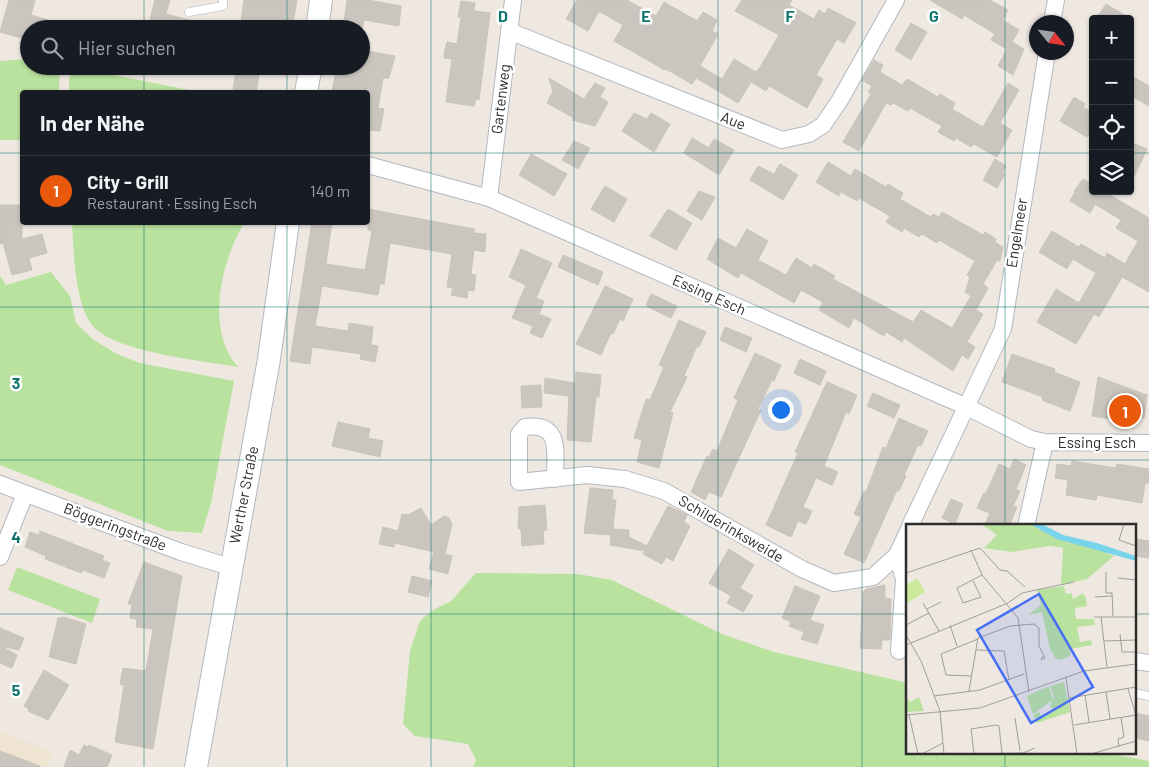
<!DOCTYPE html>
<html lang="de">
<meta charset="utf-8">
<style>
body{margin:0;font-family:Barlow,sans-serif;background:#242831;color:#f1f3f6}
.controls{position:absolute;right:15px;top:15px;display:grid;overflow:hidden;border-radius:5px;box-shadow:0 1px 4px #0004}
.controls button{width:45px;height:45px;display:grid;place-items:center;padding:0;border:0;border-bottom:1px solid #363941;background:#171b24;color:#f1f3f6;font:25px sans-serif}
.compass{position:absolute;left:1029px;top:15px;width:45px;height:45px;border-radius:50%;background:#171b24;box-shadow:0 1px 4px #0004;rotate:120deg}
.you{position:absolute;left:780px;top:409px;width:18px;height:18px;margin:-12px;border:4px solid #fff;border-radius:50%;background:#1a73e8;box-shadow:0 0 0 8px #1a73e833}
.badge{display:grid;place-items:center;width:32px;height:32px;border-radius:50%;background:#ea580c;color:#fff;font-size:16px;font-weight:700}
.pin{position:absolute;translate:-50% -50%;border:2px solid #fff;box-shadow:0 1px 5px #0006}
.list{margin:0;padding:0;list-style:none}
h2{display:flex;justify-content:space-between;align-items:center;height:65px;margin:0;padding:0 20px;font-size:21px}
h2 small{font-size:16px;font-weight:400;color:#9ea1a6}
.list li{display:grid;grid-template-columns:32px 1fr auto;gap:15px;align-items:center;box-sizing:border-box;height:70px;padding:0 20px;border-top:1px solid #363941}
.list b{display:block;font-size:19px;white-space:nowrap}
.list p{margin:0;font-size:16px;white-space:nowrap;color:#9ea1a6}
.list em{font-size:16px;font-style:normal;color:#9ea1a6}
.icon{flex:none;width:28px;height:28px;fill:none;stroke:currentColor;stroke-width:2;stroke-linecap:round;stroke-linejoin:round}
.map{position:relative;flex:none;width:1149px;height:767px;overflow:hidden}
.search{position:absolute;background:#171b24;box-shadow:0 1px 4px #0004;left:20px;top:20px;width:350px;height:55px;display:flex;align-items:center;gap:12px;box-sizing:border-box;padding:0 18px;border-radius:28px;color:#9ea1a6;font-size:19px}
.panel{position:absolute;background:#171b24;box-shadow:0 1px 4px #0004;left:20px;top:90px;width:350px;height:135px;border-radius:5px}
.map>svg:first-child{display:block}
</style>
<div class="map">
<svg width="1149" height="767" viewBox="0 0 1149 767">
<rect width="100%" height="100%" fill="#eee8e1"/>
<!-- education -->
<path fill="#efe3d1" d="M0,732l53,20 -6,15h-47z"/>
<!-- green -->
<path fill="#bae29f" d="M29,59v7h31l-1,26h-37v48h-22v-79z
M73,67l126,25h-130v-14z
M72,223h172c-23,38 -39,107 -6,144 -34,-6 -124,-15 -145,-41 -19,-22 -19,-76 -21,-103z
M51,272l19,24 6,27 18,17 23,14 23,9 94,18 -23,122 -9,30 -34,-2 -168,-66v-189l6,9z
M17,567l83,32 -8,24 -84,-33z
M476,573l101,1 35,6 110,54 52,18 134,31v70h199l42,8v6h-676l3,-7 -8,-16 -53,-8 -12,-12 7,-73 10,-30 13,-11 18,-9z"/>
<!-- building -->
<path fill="#cac6bf" stroke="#cac3ba" d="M9,0h26l-4,15 34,10 -1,4h-35v8l-4,-1v3l-25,-7z
M155,0h15l-4,14 39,10 -1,5h-44l2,-7 -12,-3z
M244,0h53l-5,29h-30l1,-5 -22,-3z
M347,0h21l33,6 -2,20 -35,-6 -2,9h-19z
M577,0h50l29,16 8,-14 33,19 6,-9 14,8 -5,11 6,3 -18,32 22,13 12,-20 22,13 3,-3 20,-34 -44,-24 7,-11h50l-3,5 25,14 5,-9 6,4 3,-6 28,15 -12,20 -7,-4 -21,36 7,4 -16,29 -38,-22 -3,5 -15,-9 -13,21 -42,-25 -4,6 -26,-15 -1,1 -51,-29 9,-16 -24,-14 -11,20 -22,-12z
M930,0h60l18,10 -5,10 16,10 -7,12 12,7 -11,26 -15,-9 9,-17 -16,-9 4,-6 -31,-19 -2,4z
M461,1l14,2 -1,8 16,2 -11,87 -3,-1 -2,7 -28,-4 6,-43 -8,-1 1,-9 2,-7 10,2 4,-27h-3z
M1106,4l25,15h-35z
M911,23l16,9 -16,28 -16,-10z
M361,50l34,6 -6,22h-6l-5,30 6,1 -4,22 -12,-1v-38h-36l5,-26h24z
M874,60l9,5 -3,7 22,13 5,-6 31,18 2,-3 15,9 -3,6 31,18 25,-44 11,7 -19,33 12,7 -15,27 -23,-13 -3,3 -15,-9 -2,3 -16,-9 4,-6 -32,-18 -2,3 -15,-8 -2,2 -5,-2 -27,48 -16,-9 28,-48 -3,-2 4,-6 -10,-6z
M236,71l23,4 -3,17 -23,-3z
M1130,75l19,11v20l-19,-11z
M549,78l35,21 11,-16 10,5 -5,9 8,5 -13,24 -23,-6 2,-2 -27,-15 6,-11z
M1074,97l11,7 -2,3 10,6v14l-6,10 -27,-16z
M634,113l13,6 4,-6 19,11 -16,28 -32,-21z
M692,138l17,10 5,-9 20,11 -15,25 -35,-22z
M574,141l16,7 -12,21 -16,-9z
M1130,142l17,7 -17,36z
M531,154l36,20 -13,22 -35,-21z
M995,159l11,7 -4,7 3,1 -8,14 -14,-8z
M828,162l23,14 4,-7 31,18 2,-3 15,9 -3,6 31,18 2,-3 6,3 3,-5 41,23 2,-3 11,7 -1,3 8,5 -3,14 -3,-1 -14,24 5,4 -12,22 7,4 -16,28 8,5 -7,12 -6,-4 -9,16 -49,-33 -2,4 -16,-10 -2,4 -30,-18 -5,10 -30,-18 4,-8 -22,-12 -7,13 -53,-30 -3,5 -31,-19 11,-21 18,10 11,-19 21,12 -10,19 28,15 10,-17 16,10 2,-4 21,12 -2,3 80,43 8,-12 31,18 19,-32 -6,-4 5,-15 -3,-2 8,-14 -36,-21 -2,3 -15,-9 -3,3 -15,-9 -2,4 -16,-10 4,-6 -31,-18 -2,3 -16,-9 -2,4 -23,-14z
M780,164l18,11 -15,25 -33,-20 8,-14 16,8z
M1083,179l10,6v6h10l46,27v74l-27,-15 -23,40 -5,-3 -18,30 -39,-22 19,-33 23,14 17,-30 -23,-14 -6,10 -28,-17 13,-21 27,16 2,-3 24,14 2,-5 18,11 13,-23 -22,-13 5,-8 -26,-16 -5,9 -20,-12 5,-9 -1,-1z
M605,186l22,13 -13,23 -23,-13z
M699,191l16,6 -13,23 -15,-9z
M0,205h22v34l20,-5 5,19 -18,5 3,12 -20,5 -9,-32 -3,1z
M368,209l106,20v4l12,1 -1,18 -11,-2 -3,24 5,1 -2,16 -6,-1 -1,8 -16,-3 2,-7 -6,-1 5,-33 -62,-11 -6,41h-4l-2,11 -56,-9 -7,40 33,5 1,-8 24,4 -2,18 7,1 -3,16 -15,-3 1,-5 -49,-7 -2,17 -20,-3 22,-139h20l-6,42 39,6 7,-39 -4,-1z
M668,209l24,14 -16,27 -26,-14z
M521,249l31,14 -16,35 8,3 -5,13 12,5 -9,19 -12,-5 3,-7 -21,-8 14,-33 -17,-8z
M563,255l40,17 -5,13 -40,-18z
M605,286l28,13 -10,22 -3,-2 -7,15 -2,-1 -10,22 -25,-11z
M651,294l26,12 -6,12 -25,-12z
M679,320l27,12 -7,15 -2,-1 -13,30 3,1 -17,35 3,1 -14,55 -22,-6 5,-22 -8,-2 12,-39 4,1 14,-33 -5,-2z
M725,327l27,11 -6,14 -26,-12z
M755,353l26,12 -7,16 -2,-1 -14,29 3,1 -40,87 -12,-5 -4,8 -14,-8 16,-36 2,1 4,-8 4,2 21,-51 -4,-2z
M1012,354l43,15 -1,3 26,10 -10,29 -28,-11 1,-3 -41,-15z
M800,359l26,12 -6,14 -26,-12z
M576,372l25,3 -2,22h-3l-5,45 -24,-2 2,-44 -25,-3 1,-15 30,5z
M1098,377l49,18 -3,23 -32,-5 -1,6 -19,-3z
M827,382l30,13 -8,19 -3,-2 -22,54 14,6 -6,13 -16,-7 -13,29 9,4 -6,13 -8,-3 -7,16 -25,-12 32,-72 -3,-1z
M541,385l1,22 -20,1 -1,-22z
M873,393l27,12 -6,13 -27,-12z
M899,418l29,13 -7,15 -3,-1 -14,30 2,1 -7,15 -2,-1 -33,73 -20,-9 17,-37 -7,-3 10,-23 2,1 17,-45 3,1z
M338,422l32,7 -2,9 15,3 -3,16 -48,-11z
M1014,459l12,6 -10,24 4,2 -7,15 4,1 -8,19h-25l6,-13 -13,-5 7,-15h2l13,-29 11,5z
M1072,461l44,7 1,-4 32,5v14h-4l-3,20 -45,-8 -1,5 -30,-5 2,-15 -13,-2 2,-14 14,2z
M590,488l23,2 -1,10h4l-3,29 16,1v7l18,9 21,-40 19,9 -3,7 6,4 -17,35 -7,-4 -4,7 -19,-10 2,-3 -35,-6 1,-10 -27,-2z
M951,499l12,5 -8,20 -13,-6z
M545,505l2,25 -4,1 1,13 -22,2 -1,-16 -3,-2 1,-21z
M421,508l10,17 13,-9 5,2 3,6 -7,30 7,2 -4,18 -19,-5 5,-17 -39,-9 -1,4 -15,-3 4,-17 15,4 4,-17 6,1z
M40,531l64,25 -2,4 8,3 -6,15 -21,-8 -2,3 -36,-14 1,-3 -21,-9 5,-15 9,3z
M1135,539l14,2v17l-14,-2z
M729,549l25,16 -14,23 13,8 -10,16 -16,-9 4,-7 -22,-13z
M144,562l38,14 -29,173 -38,-7 9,-57 -4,-1 3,-16 23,3 7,-42 -17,-2 1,-8 -7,-1 2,-14h-4z
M412,576l20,5 -4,16 -20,-5z
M885,585v13l6,1 -1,41h-8l-1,9 -21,-1 3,-56 3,-3z
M795,586l25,10 -10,24 14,5 -7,19 -16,-5 3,-7 -15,-6 2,-4 -9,-4z
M64,617l22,7 -10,40 -27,-7 9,-39z
M0,628l24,10 -5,12 -18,-4 16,9 -5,13 -12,-5z
M44,670l25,15 -21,35 -20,-9 1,-2 -5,-3z
M1135,713l14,3v25l-14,-3z
M84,745l4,2 1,-2 23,10 -5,12h-43l6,-17 9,5z
M0,751l40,15 -1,1h-39z"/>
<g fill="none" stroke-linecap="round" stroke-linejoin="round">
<!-- service casing -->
<g stroke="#b4b7c0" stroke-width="9">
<path id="service" d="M189,12l34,-6v-6
M1135,693l14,3"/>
</g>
<!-- minor casing -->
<g stroke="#b4b7c0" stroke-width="18">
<path id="minor" d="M1052,22l4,-22
M509,31l273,109 27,-6 14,-9 17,-25 56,-100
M368,165l121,33 478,209 64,32 14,3 104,1
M489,198l24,-198
M555,479c0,-27 7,-57 -30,-52l-6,7v48l68,-7 38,4 39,12 138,78 32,14 39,-6 24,-22 11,-24
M0,484l181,68 49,15
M910,526l93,-197 44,-277
M1026,526l19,-84
M897,555l7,24 -5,72
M0,557l25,-63
M1135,661l14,2"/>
</g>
<!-- secondary casing -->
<g stroke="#b4b7c0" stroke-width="24">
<path id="secondary" d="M317,29l4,-29
M306,92l5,-26
M196,767l73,-408 19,-137"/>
</g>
<!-- service -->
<use href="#service" stroke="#fff" stroke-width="8"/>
<!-- minor -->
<use href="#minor" stroke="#fff" stroke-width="16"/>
<!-- secondary -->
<use href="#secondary" stroke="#fff" stroke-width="22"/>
</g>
<!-- grid -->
<path fill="none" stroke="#0f766e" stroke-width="1" stroke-opacity="0.55" d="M144,0v29M287,0v29M431,0v767M574,0v767M718,0v767M862,0v767M1005,0v526M144,66v26M287,66v26M0,153h22M368,153h725M1130,153h19M144,222v545M287,222v545M0,307h1149M0,460h1149M0,614h908M1135,614h14M1005,753v14"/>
<g text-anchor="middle" stroke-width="5" stroke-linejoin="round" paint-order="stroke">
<!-- street labels -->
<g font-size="15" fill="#2d2d2d" stroke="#fff">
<text transform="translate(501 99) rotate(-83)" y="5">Gartenweg</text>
<text transform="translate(733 121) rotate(22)" y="5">Aue</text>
<text transform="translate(1017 233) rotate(-81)" y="5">Engelmeer</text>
<text transform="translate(709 295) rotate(24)" y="5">Essing Esch</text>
<text x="1097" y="448">Essing Esch</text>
<text transform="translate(244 495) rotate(-79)" y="5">Werther Straße</text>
<text transform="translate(115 527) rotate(21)" y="5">Böggeringstraße</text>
<text transform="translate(731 529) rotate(30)" y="5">Schilderinksweide</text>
</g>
</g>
<!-- overview -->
<g transform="translate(906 524)">
<rect width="230" height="230" fill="#eee8e1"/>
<path d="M75,0h49l27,15 32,7 25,10 -27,23 -26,6 2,-37 -13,-2 -38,6 -28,-4 13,-13zM158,62l2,8 6,-1 1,6 10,-6 3,5 1,8 -12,2 1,11h18l1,6 -18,2 3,15 11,-2 1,5 -22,4v7l-9,4 -6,-2 -5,-9 -8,-37 -14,3 13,-10 -4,-15zM158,158l6,30 -33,11 -4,-8 6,-3 3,5 11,-8 -3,-3 4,-9 -4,-11zM143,162l4,14 -20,14 -6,-18zM0,173l4,5 9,-5 5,14 -18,1z" fill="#bae29f"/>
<path d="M11,54l8,14 -18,11 -1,-18z" fill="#cde99b"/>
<path d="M124,0h12l21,11 34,8 39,13v5l-79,-22z" fill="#78d4ec"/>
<path fill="none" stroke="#a19d99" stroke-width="1" d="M218,0l-5,16 17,6M65,26l11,25 36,43 11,74M200,48v21h6l1,23M0,49l74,-25 20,22 7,1 18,16M212,54l18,2M67,57l8,16 -18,6 -6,-15 25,-13M189,73l17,-1M17,79l16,28M21,85l14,-7M188,93h42M195,93l6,50M0,101l23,-12M44,101l7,21M214,110l2,18h14M0,111l15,26 19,50 4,43M198,117l32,-1M0,121l102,-42 14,-10 52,-11M70,126l28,1 5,29M66,152l-26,-1 -5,-21 37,-15M160,154l11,76M63,167l9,-53 32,-12 24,-2 5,4v18l6,12 -4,2 2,-4M200,168l4,27M179,171l4,27M28,172l46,-6 44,-16M163,174l67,-11M0,191l74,-7 104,-37 52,-7M3,191l9,39M109,194l5,33M168,201l62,-10 -8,-26M213,223l-1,-8 6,-2 -3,-20M16,230l21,-11M68,230l-3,-25 25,-4 3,1 3,27M81,230l36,-1 12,-5M185,230l45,-13"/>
<path fill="#4771f5" fill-opacity="0.15" stroke="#4771f5" stroke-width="2.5" d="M133,70l54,93 -62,36 -54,-93z"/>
<rect width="230" height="230" fill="none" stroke="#2d2d2d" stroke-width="2.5"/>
</g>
<g font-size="16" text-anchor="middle" font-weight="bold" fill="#0f766e" stroke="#fff" stroke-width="5" stroke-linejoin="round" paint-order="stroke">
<text x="503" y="22">D</text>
<text x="646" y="22">E</text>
<text x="790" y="22">F</text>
<text x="934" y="22">G</text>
<text x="16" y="389">3</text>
<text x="16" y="543">4</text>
<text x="16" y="696">5</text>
</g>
</svg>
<div class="controls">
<button>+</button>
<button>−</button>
<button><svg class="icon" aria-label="locate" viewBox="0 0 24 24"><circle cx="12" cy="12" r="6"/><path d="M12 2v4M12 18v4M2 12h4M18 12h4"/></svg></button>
<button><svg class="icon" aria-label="layers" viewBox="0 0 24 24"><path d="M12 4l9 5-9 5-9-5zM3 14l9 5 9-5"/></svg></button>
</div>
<svg class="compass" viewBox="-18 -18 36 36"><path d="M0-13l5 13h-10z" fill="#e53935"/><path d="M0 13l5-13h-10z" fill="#9ea1a6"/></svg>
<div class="you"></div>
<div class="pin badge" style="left:1125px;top:411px">1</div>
<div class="search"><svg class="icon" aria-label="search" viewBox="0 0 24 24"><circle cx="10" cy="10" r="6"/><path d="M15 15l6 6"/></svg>Hier suchen</div>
<section class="panel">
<h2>In der Nähe<small></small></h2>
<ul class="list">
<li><span class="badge">1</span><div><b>City - Grill</b><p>Restaurant · Essing Esch</p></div><em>140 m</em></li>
</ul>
</section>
</div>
